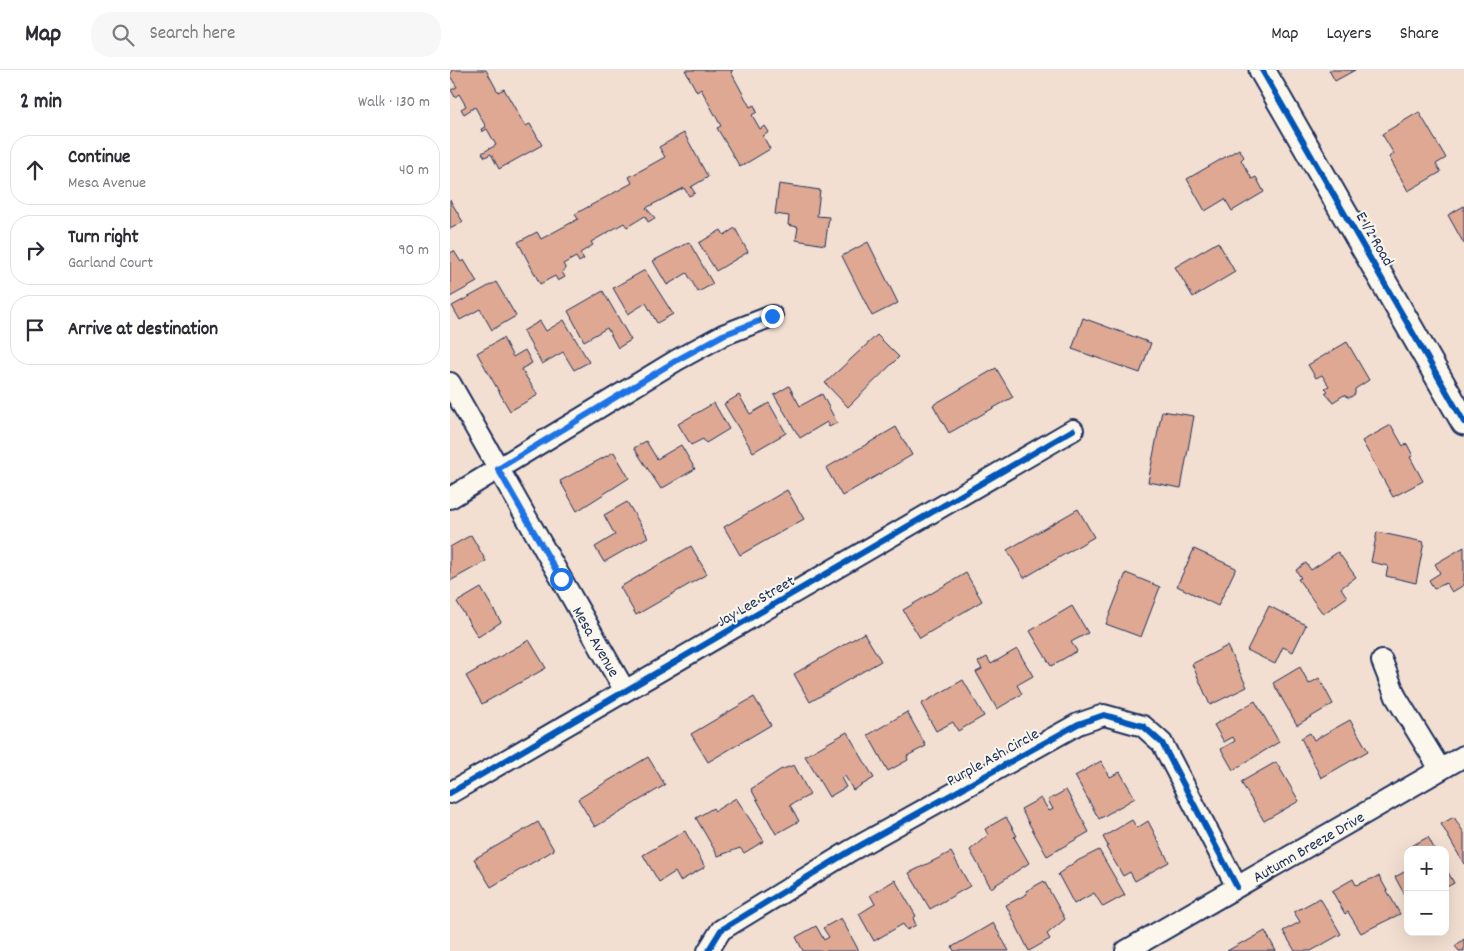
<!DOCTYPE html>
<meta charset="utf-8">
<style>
body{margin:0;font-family:Dekko,sans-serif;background:#f7f7f7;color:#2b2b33}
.controls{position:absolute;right:15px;bottom:15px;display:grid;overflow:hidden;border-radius:10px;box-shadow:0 5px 20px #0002}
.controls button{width:45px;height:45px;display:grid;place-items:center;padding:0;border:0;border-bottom:1px solid #e1e1e2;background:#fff;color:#2b2b33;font:25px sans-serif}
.stop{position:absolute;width:15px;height:15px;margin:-11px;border:4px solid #1a73e8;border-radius:50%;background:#fff}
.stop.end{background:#1a73e8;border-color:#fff;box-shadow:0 1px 5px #0008}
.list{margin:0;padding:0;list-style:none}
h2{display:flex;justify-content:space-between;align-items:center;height:65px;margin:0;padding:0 20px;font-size:21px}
h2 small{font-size:16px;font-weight:400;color:#7c7c81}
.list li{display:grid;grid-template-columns:32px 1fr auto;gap:15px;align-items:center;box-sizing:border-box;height:70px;margin:0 10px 10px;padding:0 10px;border:1px solid #e1e1e2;border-radius:20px}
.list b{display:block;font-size:19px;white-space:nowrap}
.list p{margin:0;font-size:16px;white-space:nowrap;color:#7c7c81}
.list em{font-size:16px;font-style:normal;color:#7c7c81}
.icon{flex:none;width:28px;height:28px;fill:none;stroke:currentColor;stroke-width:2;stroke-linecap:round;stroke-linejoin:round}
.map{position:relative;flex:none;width:1014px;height:881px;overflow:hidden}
header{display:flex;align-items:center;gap:30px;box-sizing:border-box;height:70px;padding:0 25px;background:#fff;border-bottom:1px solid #e1e1e2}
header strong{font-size:24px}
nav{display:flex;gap:28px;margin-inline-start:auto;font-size:18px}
.search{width:350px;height:45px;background:#f7f7f7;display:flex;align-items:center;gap:12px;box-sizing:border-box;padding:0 18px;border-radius:20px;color:#7c7c81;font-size:19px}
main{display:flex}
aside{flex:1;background:#fff}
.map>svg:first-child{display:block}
</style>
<header>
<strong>Map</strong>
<div class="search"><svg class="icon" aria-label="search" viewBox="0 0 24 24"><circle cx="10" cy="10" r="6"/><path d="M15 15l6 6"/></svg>Search here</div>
<nav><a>Map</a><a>Layers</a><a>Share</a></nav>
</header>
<main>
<aside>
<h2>2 min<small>Walk · 130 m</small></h2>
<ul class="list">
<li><svg class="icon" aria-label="ahead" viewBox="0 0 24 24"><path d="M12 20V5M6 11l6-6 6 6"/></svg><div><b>Continue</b><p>Mesa Avenue</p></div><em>40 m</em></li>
<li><svg class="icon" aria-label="right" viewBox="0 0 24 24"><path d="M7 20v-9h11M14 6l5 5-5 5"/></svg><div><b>Turn right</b><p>Garland Court</p></div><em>90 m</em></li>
<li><svg class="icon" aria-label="arrive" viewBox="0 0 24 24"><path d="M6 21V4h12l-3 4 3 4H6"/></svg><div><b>Arrive at destination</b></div></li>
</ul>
</aside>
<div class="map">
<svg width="1014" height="881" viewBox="0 0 1014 881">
<rect width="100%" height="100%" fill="#f2dfd1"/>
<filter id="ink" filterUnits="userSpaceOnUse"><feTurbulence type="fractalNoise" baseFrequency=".02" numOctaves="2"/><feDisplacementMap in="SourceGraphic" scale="10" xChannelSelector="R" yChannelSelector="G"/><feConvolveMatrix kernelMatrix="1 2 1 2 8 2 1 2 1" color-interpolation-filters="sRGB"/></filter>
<g filter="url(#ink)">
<!-- building -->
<path fill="#dea893" stroke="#1b2f5e" d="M2,0h34l12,22 6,-3 21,37 5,-2 12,21 -43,24 -8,-15 -6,3 -3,-4 14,-8 -9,-16 -5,3 -1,-3 5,-2 -11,-20 -11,7 -3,-5 5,-3 -7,-12 -4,3 -4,-7 6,-3 -7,-11z
M235,0h48l-2,2 19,35 4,-2 3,7 -5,3 8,14 5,-3 4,6 -6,4 7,13 -30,18 -23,-39 4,-2 -20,-37 -4,3z
M879,0h26l-20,11z
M969,42l27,46 -10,6 5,8 -33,19 -19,-34 5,-3 -12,-20z
M234,63l24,44 -17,10 4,6 -6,3 -5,-8 -38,20 9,10 -7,4 -3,-6 -18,11 -3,-4 -33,19 2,3 -13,8 4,6 -5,3 -3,-5 -13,7 3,5 -4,3 3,5 -7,4 -3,-5 -15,8 -22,-42 19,-10 4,7 37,-20 -3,-5 57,-31 -3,-6 36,-20 -6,-10z
M789,79l5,8 -3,3 11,19 4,-2 8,15 -32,19 -7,-12 -20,12 -18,-32z
M329,114l41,6 -3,26 12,1 -4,28 -29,-5 2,-13 -10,-2 1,-9 -14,-2z
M0,130l13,22 -13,7z
M1014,136v38l-16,-29z
M285,158l13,24 -32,19 -17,-28 22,-13 3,5z
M239,172l24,42 -15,8 -11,-19 -20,12 -14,-24z
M418,172l30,61 -26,13 -30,-60z
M768,172l17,30 -42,25 -18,-30z
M4,181l7,11 3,-2 13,22 -27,15v-44z
M195,200l28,44 -16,9 -11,-20 -18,11 -15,-26z
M46,212l20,34 -24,14 -12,-21 -20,11 -8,-14z
M153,221l28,49 -13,8 -11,-20 -23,13 -16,-30z
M633,248l68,25 -11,30 -68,-24z
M114,250l25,42 -15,8 -11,-18 -21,12 -19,-33 17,-10 6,10z
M427,265l22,22 -51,50 -23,-24z
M53,268l10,19 12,-7 7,13 -11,6 17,26 -28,16 -33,-58z
M897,272l22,38 -14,9v5l-6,4 -5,-3 -11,7 -8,-9 3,-2 -3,-3 4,-2 -7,-11 -6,3 -8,-13z
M546,298l17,29 -64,36 -16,-28z
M339,316l11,20 22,-12 15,29 -8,4 -2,-5 -27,16 -26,-43z
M289,325l11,19 19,-11 17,30 -33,19 -29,-48z
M264,333l15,26 -23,14 -3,-4 -12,6 -13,-21z
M712,341l32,5 -13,72 -33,-6z
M941,355l12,21 4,-2 6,12 -3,1 13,24 -30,16 -31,-56z
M446,357l16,28 -70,41 -16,-28z
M196,371l11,18 24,-14 14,24 -34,20 -27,-41z
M164,382l15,26 -52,33 -17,-30z
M337,420l17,29 -64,36 -16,-28z
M177,432l21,35 -44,25 -9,-15 20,-12 -11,-20z
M628,439l16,28 -70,41 -17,-28z
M927,462l47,10 -8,41 -30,-7 2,-10 -17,-4z
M21,465l15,26 -36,20v-34z
M241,476l16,28 -71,41 -16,-28z
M1014,477v38l-12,7 -6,-9 -12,6 -5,-9 11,-7 -5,-9z
M744,479l42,19 -18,38 -41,-20z
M888,482l18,25 -15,11 6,9 -24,17 -25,-35 3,-1 -5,-8 10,-7 5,7z
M516,503l16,28 -62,37 -17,-28z
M676,503l34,14 -19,50 -35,-13z
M31,518l20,34 -23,15 -21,-35z
M622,536l16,27 -17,9 6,9 -26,15 -21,-35z
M819,536l37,19 -13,27 -10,-5 -8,17 -28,-14z
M414,563l17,28 -71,41 -16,-28z
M79,570l17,28 -64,36 -16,-28z
M777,576l20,41 -37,18 -18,-41z
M567,579l16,27 -16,9 5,9 -25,15 -21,-37 6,-3 -4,-7 9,-5 4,7z
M850,597l9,17 10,-6 14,26 -36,21 -24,-42z
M513,610l21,36 -26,15 -5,-9 -17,9 -15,-27z
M304,627l17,28 -63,37 -17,-28z
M805,631l24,41 -46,28 -12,-21 14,-8 -2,-4 -9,5 -10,-17z
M457,642l19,34 -19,10 1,4 -20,11 -20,-36z
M900,650l18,31 -47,27 -20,-40 9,-5 4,7z
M397,662l27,46 -21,12 -8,-14 -4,2 5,9 -17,10 -24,-41z
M198,687l17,28 -70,42 -17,-28z
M651,691l9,16 10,-5 15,26 -36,21 -24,-43z
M826,692l23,39 -35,20 -23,-39z
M344,695l16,30 -20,10 9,16 -23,13 -25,-45 29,-19z
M616,720l23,42 -42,24 -26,-47 20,-11 8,13 4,-2 -5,-9z
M286,728l28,43 -20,12 -4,-5 -22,8 -22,-38 17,-10 2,3z
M556,747l11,19 -3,1 15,26 -38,25 -21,-38 18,-15 -3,-6z
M1004,747l10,16v31l-23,-40z
M682,750l5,8 11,-7 21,41 -34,19 -5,-9 -7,4 -17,-29 2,-1 -5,-9z
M88,752l16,28 -63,37 -17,-28z
M235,761l20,36 -25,14 -5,-9 -16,10 -16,-27z
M978,767l7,13h-27v3l-2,-4z
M649,780l26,45 -22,12 -9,-14 -20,11 -16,-30 17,-12z
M501,782l19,34 -40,23 -21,-36z
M995,797l9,16 -9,5z
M958,800v31l-13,-24z
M929,806l21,38 -39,19 -13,-21 -3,2 -13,-23 21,-12 3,6z
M445,810l21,36 -3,2 3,7 -9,5 -4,-6 -29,17 -15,-27 16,-10 -5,-9z
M594,811l21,38 -18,15 3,5 -21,12 -23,-46 21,-11 -1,-3z
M870,828l21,36 -30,17h-16l-12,-20 17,-9 -6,-10z
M391,848l18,33h-56l-7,-14 20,-11 8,14 5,-3 -6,-9z
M543,853l16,28h-55l-2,-4z
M815,861l11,20h-49l16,-9 1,1z
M1014,869v12h-5l-4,-5z"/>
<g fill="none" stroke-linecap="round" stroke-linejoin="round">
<!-- minor casing -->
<g stroke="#1b2f5e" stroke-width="24">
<path id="minor" d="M0,313l175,308
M0,428l227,-138 46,-25 49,-19
M932,591l14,36 44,72
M0,723l623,-363
M258,881l13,-21 129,-79 228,-127 26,-9 39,11 19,17 75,144
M676,881l338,-195"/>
</g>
<!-- tertiary casing -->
<g stroke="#1b2f5e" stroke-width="29">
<path id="tertiary" d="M812,0l202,352"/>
</g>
<!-- minor -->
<use href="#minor" stroke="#fbf7ec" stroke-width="20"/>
<!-- tertiary -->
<use href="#tertiary" stroke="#fbf7ec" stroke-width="25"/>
<!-- cycleway casing -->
<g stroke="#fbf7ec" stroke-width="9">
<path id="cycleway" d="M812,0l202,352
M0,723l623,-363
M258,881l13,-21 129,-79 228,-127 26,-9 39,11 19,17 75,144"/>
</g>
<!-- cycleway -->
<use href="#cycleway" stroke="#0057b8" stroke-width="6"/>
</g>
</g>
<g fill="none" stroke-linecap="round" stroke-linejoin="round" filter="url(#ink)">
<!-- route -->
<path stroke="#1a73e8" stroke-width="6" d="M111,509l-63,-110 179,-109 46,-25 49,-19"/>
</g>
<g text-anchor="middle" stroke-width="4" stroke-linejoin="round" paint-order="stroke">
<!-- street labels -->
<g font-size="16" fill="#1b2f5e" stroke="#fbf7ec">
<text transform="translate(926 168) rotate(60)" y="6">E 1/2 Road</text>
<text transform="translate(305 530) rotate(-30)" y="6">Jay Lee Street</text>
<text transform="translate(147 571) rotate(60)" y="6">Mesa Avenue</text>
<text transform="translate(542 686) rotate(-29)" y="6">Purple Ash Circle</text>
<text transform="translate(858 776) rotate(-30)" y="6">Autumn Breeze Drive</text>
</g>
</g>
</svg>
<div class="controls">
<button>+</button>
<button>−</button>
</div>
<div class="stop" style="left:111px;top:509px"></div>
<div class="stop end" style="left:322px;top:246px"></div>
</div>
</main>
